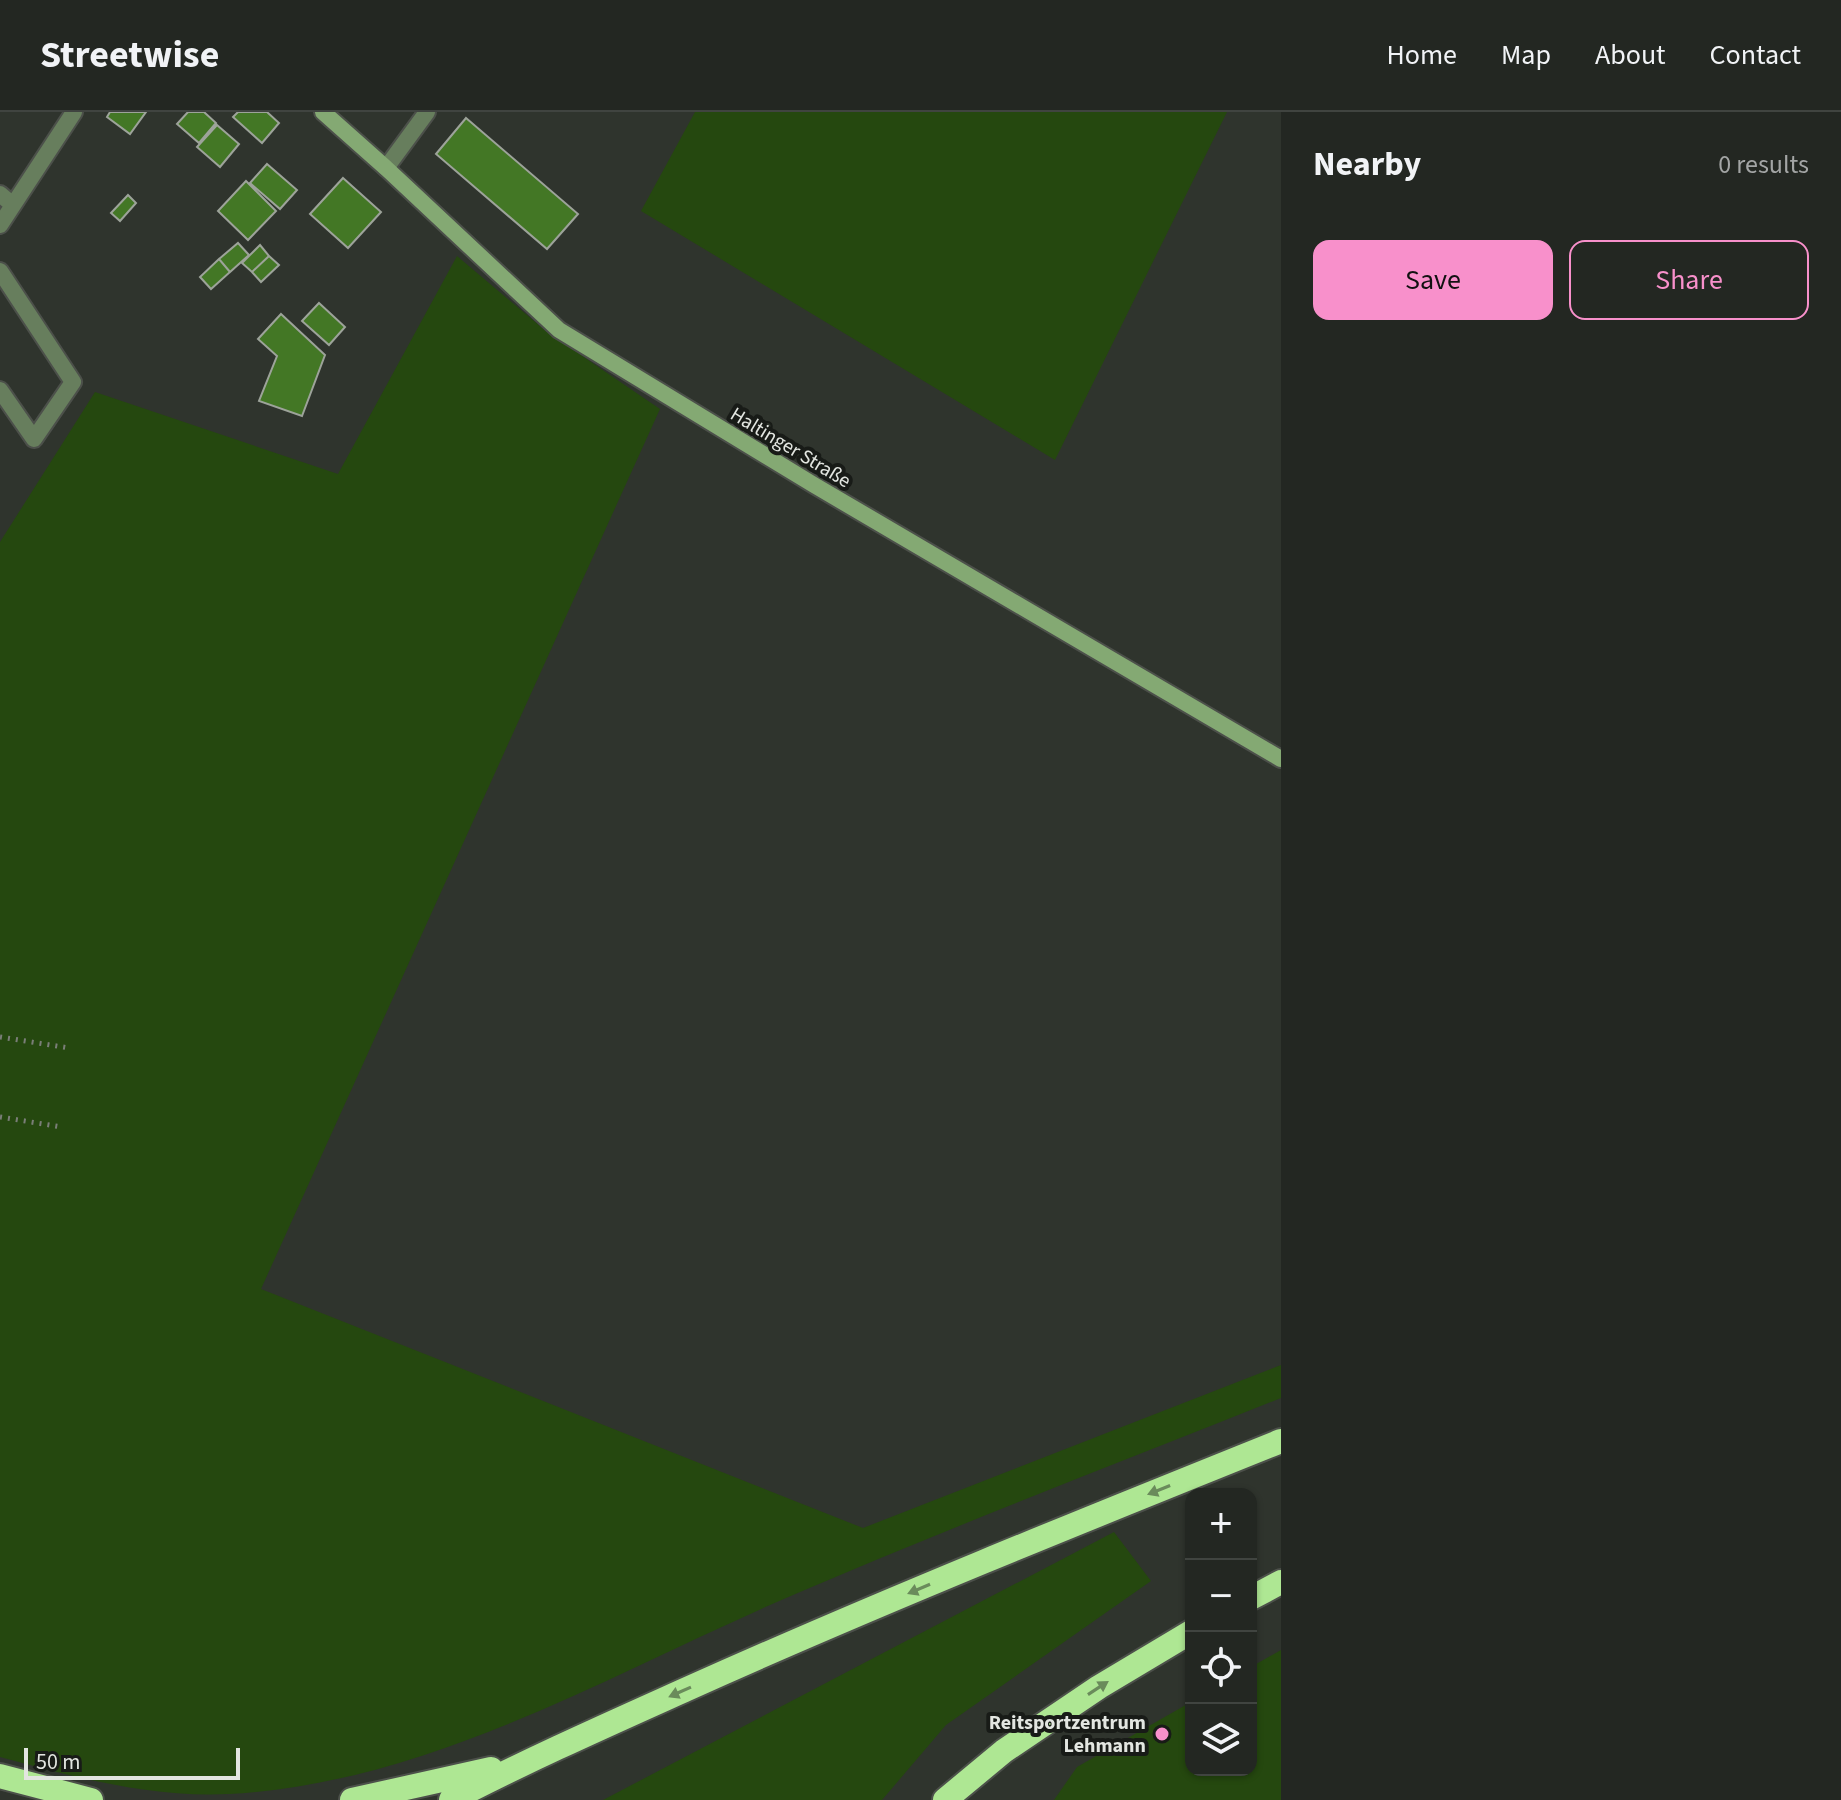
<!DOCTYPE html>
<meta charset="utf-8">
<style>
body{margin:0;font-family:"Source Sans 3",sans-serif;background:#2b2f2a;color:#f1f3f6}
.controls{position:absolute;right:24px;bottom:24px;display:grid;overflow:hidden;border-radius:16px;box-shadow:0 2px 6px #0004}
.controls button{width:72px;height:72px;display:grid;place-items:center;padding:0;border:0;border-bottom:2px solid #404440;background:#232722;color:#f1f3f6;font:40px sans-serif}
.scale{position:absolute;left:24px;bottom:20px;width:216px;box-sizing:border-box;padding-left:8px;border:4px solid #e3e6e1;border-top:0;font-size:22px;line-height:28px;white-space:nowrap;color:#e3e6e1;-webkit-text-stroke:6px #181b17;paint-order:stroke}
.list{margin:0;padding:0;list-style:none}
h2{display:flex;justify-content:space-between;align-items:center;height:104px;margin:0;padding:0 32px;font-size:34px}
h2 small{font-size:26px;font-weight:400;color:#a3a5a5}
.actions{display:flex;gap:16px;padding:24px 32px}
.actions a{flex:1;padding:18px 0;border:2px solid #f890cb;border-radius:16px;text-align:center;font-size:28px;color:#f890cb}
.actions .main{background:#f890cb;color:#111}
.icon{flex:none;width:44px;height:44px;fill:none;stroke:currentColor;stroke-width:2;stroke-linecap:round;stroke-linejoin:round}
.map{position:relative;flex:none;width:1281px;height:1688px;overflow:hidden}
header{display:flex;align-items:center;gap:48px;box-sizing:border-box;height:112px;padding:0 40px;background:#232722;border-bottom:2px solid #404440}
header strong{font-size:38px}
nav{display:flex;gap:44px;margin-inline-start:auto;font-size:28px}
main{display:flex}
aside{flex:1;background:#232722}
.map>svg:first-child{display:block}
</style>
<header>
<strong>Streetwise</strong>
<nav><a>Home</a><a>Map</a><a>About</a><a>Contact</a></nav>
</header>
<main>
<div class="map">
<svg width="1281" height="1688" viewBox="0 0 1281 1688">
<rect width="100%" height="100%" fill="#2f342d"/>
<!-- green -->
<path fill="#25480f" d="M695,0h532l-172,348 -414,-249z
M457,144l90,76 113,77 -399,880 602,239 418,-163v33c-163,65 -327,128 -488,197 -182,78 -362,188 -564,199 -78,4 -155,-17 -229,-37v-1215l95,-150 243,82z
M1114,1420l37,49 -205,144 -64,75h-279z
M1281,1538v150h-227l23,-33 114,-65v68h60v-103z"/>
<!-- building -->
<path fill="#437725" stroke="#9da39a" stroke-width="2" d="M110,0h36l-16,22 -23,-17z
M188,0h16l12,11 -17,20 -22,-19z
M238,0h29l12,11 -17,20 -29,-26z
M466,6l112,96 -31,35 -111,-95z
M217,13l22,19 -19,23 -23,-20z
M267,52l30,26 -17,19 -30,-26z
M343,66l38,34 -33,36 -38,-34z
M246,69l30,30 -28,29 -30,-29z
M128,83l8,8 -16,18 -9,-8z
M238,131l11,12 -19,17 -11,-13z
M260,133l9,11 -17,16 -10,-9z
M269,144l10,9 -18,17 -9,-10z
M219,147l11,13 -19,17 -11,-12z
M319,191l26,24 -16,18 -27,-24z
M281,202l44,41 -23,61 -43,-15 18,-45 -19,-17z"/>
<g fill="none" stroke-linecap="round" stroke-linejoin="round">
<!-- street casing -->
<g stroke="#4c504a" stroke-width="20">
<path id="street" d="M386,56l41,-56
M0,82l13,11
M0,113l74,-113
M0,159l73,111 -39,57 -34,-49"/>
</g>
<!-- secondary casing -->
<g stroke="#4c504a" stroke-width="20">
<path id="secondary" d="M323,0l63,56 173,162 255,155 467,274"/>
</g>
<!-- highway casing -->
<g stroke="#4c504a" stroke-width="28">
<path id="highway" d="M1251,1486l30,-16
M0,1664l91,24
M352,1688l139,-31
M451,1688c77,-40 156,-75 236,-111 196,-88 395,-168 594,-248
M945,1688l59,-49 95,-64 92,-55"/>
</g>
<!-- path -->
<path stroke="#7a7e78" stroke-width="5" stroke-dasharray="2 6" stroke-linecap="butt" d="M0,925l69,11
M0,1005l62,10"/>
<!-- street -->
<use href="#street" stroke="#677e5d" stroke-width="16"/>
<!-- secondary -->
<use href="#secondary" stroke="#84a973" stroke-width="16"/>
<!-- highway -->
<use href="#highway" stroke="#aee793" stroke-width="24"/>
</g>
<!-- one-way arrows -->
<defs><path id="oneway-solid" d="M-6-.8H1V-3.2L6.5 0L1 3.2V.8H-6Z" transform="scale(2)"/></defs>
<g fill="#6a8b5b">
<use href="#oneway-solid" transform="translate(1159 1378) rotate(158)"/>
<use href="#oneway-solid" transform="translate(919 1477) rotate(157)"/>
<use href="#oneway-solid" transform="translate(1098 1576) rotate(-33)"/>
<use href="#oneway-solid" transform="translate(680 1580) rotate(156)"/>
</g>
<!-- markers -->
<circle fill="#f890cb" stroke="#181b17" stroke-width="3" cx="1162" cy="1622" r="8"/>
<g text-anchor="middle" stroke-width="8" stroke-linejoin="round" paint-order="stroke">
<!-- street labels -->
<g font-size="20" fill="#e3e6e1" stroke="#181b17">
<text transform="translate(791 335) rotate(31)" y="7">Haltinger Straße</text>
</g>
<!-- poi labels -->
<g font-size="20" font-weight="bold" fill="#e3e6e1" stroke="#181b17" text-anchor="end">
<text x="1146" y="1617">Reitsportzentrum<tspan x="1146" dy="23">Lehmann</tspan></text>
</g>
</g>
</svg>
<div class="controls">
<button>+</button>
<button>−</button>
<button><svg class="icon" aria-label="locate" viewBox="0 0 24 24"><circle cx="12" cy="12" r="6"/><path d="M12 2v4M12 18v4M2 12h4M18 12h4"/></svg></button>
<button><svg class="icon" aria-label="layers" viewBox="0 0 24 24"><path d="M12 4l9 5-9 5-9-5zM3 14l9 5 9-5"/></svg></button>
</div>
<div class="scale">50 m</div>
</div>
<aside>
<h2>Nearby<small>0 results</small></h2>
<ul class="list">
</ul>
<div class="actions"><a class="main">Save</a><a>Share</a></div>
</aside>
</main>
